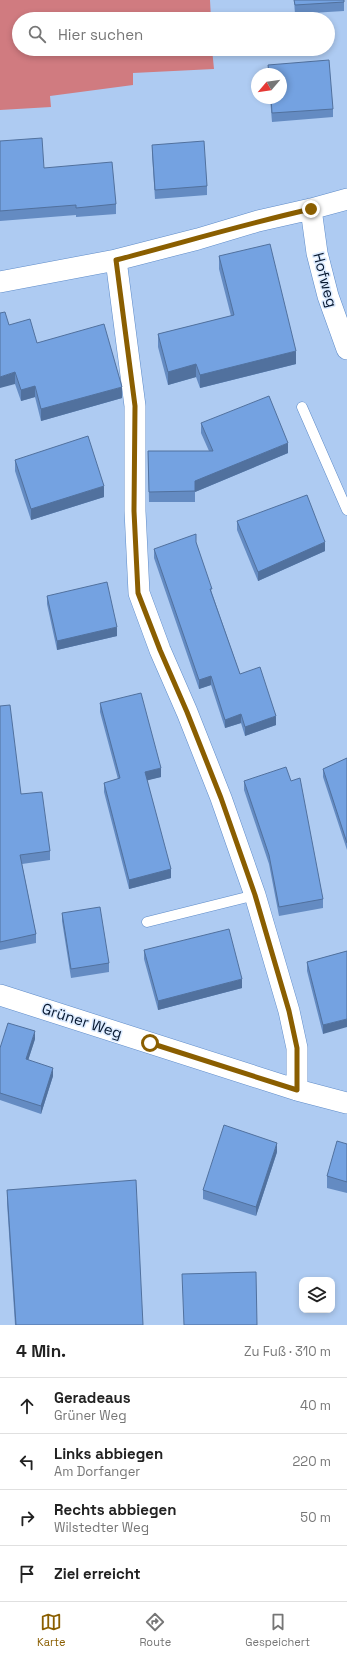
<!DOCTYPE html>
<html lang="de">
<meta charset="utf-8">
<style>
body{margin:0;font-family:"Space Grotesk",sans-serif;background:#f2f2f2;color:#222}
.controls{position:absolute;right:12px;bottom:12px;display:grid;overflow:hidden;border-radius:8px;box-shadow:0 2px 6px #0003}
.controls button{width:36px;height:36px;display:grid;place-items:center;padding:0;border:0;border-bottom:1px solid #e0e0e0;background:#fff;color:#222;font:20px sans-serif}
.compass{position:absolute;left:251px;top:68px;width:36px;height:36px;border-radius:50%;background:#fff;box-shadow:0 2px 6px #0003;rotate:241deg}
.stop{position:absolute;width:12px;height:12px;margin:-9px;border:3px solid #8a5e00;border-radius:50%;background:#fff}
.stop.end{background:#8a5e00;border-color:#fff;box-shadow:0 1px 4px #0008}
.list{margin:0;padding:0;list-style:none}
h2{display:flex;justify-content:space-between;align-items:center;height:52px;margin:0;padding:0 16px;font-size:17px}
h2 small{font-size:13px;font-weight:400;color:#767676}
.list li{display:grid;grid-template-columns:26px 1fr auto;gap:12px;align-items:center;box-sizing:border-box;height:56px;padding:0 16px;border-top:1px solid #e0e0e0}
.list b{display:block;font-size:15px;white-space:nowrap}
.list p{margin:0;font-size:13px;white-space:nowrap;color:#767676}
.list em{font-size:13px;font-style:normal;color:#767676}
.icon{flex:none;width:22px;height:22px;fill:none;stroke:currentColor;stroke-width:2;stroke-linecap:round;stroke-linejoin:round}
.map{position:relative;flex:none;width:347px;height:1325px;overflow:hidden}
.search{position:absolute;background:#fff;box-shadow:0 2px 6px #0003;left:12px;right:12px;top:12px;height:44px;display:flex;align-items:center;gap:10px;box-sizing:border-box;padding:0 14px;border-radius:22px;color:#767676;font-size:15px}
.sheet{height:276px;background:#fff}
nav{display:flex;justify-content:space-around;align-items:center;box-sizing:border-box;height:56px;border-top:1px solid #e0e0e0;background:#fff;font-size:11px;color:#767676}
nav a{display:grid;justify-items:center;gap:2px}
nav .on{color:#8a5e00}
.map>svg:first-child{display:block}
</style>
<div class="map">
<svg width="347" height="1325" viewBox="0 0 347 1325">
<rect width="100%" height="100%" fill="#aecbf2"/>
<!-- green -->
<path fill="#d07b80" d="M0,0h210l1,19h-192v30h193l2,20 -81,4v12l-83,11 1,11 -51,3z"/>
<g fill="none" stroke-linecap="round" stroke-linejoin="round">
<!-- lane casing -->
<g stroke="#5e8bc8" stroke-width="11">
<path id="lane" d="M302,407l45,103
M147,922l108,-27"/>
</g>
<!-- street casing -->
<g stroke="#5e8bc8" stroke-width="22">
<path id="street" d="M311,209l6,44 11,43 19,53
M116,260l19,146v105l4,82 21,57 27,62 34,86 34,97 34,116 8,37v42
M0,282l116,-22 82,-21 60,-18 53,-12 36,-10
M0,995l297,95 50,13"/>
</g>
<!-- lane -->
<use href="#lane" stroke="#fff" stroke-width="10"/>
<!-- street -->
<use href="#street" stroke="#fff" stroke-width="21"/>
</g>
<!-- wall -->
<path fill="#648bc2" d="M294,0h50v11l-49,3z
M268,65l65,44v8l-61,5 -2,-24h11v-24h-13z
M0,141l44,27 72,36v10l-40,3v-2l-76,6z
M152,145l55,41v9l-52,4 -3,-45z
M219,256l77,108 -96,24 -4,-11 -28,8 -10,-38v-13l73,-18 -12,-47z
M9,325l28,18 85,55 -81,23 -6,-24 -14,4 -6,-17z
M201,423l87,30 -93,39v10h-46l-1,-51h61l-8,-18z
M15,460l89,37 -73,23 -16,-49z
M237,521l88,30 -67,30 -21,-51z
M196,542l16,51 28,81 36,51 -31,11 -4,-13 -16,5 -14,-43 -12,4 -45,-131v-9z
M47,596l70,40 -60,14 -10,-46z
M100,703l61,74 -14,3 24,98 -42,11 -25,-97v-9l14,-4 -18,-67z
M0,706l21,88 29,57v9l-28,4 14,70v9l-36,7z
M347,758v92l-24,-73v-8z
M244,781l79,118v9l-44,8 -10,-52 -25,-74z
M62,913l47,50v9l-38,6 -9,-57z
M144,950l98,38 -84,22 -14,-51z
M347,951l-24,83 -16,-63v-9z
M35,1039l-7,21 25,16 -12,38 -41,-14v-52z
M347,1144v49l-20,-5v-12z
M277,1152l-21,64 -53,-17v-9z
M7,1190l136,135h-128l-8,-122z"/>
<!-- shaded-wall -->
<path fill="#51719e" d="M296,351v13l-96,24v-13z
M196,364v13l-28,8v-13z
M15,372v12l-15,4v-11z
M35,386v11l-14,4v-11z
M122,387v11l-81,23v-12z
M288,443v10l-93,39v-11z
M104,486v11l-73,23v-11z
M325,542v9l-67,30v-9z
M117,627v9l-60,14v-9z
M211,676v9l-12,4v-9z
M241,714v9l-16,5v-8z
M276,716v9l-31,11v-9z
M161,768v9l-16,4v-9z
M171,869v9l-42,11v-9z
M242,979v9l-84,22v-9z
M347,1019v8l-24,7v-9z
M35,1031v8l-9,28v-8z
M53,1068v8l-12,38v-8z
M277,1143v9l-21,64v-9z"/>
<!-- building -->
<path fill="#74a2e1" stroke="#51719e" d="M294,0h50v2l-49,3z
M329,60l4,49 -61,4 -1,-15h10v-24h-12l-1,-9z
M42,138l2,30 68,-6 4,42 -40,4v-3l-76,6v-70z
M204,141l3,45 -52,4 -3,-45z
M270,244l26,107 -96,24 -4,-11 -28,8 -10,-38 76,-19 -15,-59z
M5,312l4,13 21,-6 7,24 67,-19 18,63 -81,22 -6,-23 -14,4 -6,-18 -15,5v-64z
M269,396l19,47 -93,38v10l-46,1 -1,-41h65l-12,-28z
M88,436l16,50 -73,23 -16,-49z
M307,495l18,47 -67,30 -21,-51z
M196,534v8l16,47h-2l30,85 20,-7 16,49 -31,11 -4,-13 -16,6 -14,-44 -12,4 -45,-131z
M107,582l10,45 -60,14 -10,-45z
M141,693l20,75 -16,4 26,97 -42,11 -25,-97 16,-5 -20,-75z
M10,705l11,89 21,-2 8,59 -30,4 16,79 -36,8v-236z
M347,758v85l-24,-74z
M286,767l5,14 9,-3 23,121 -44,8 -10,-52 -25,-74z
M100,907l9,56 -38,6 -9,-56z
M229,929l13,50 -84,22 -14,-51z
M347,951v68l-24,6 -16,-63z
M8,1023l27,8 -9,28 27,9 -12,38 -41,-13v-45z
M224,1125l53,18 -21,64 -53,-17z
M337,1141l10,3v38l-20,-6z
M136,1180l7,145h-127l-9,-135z
M256,1272l1,53h-73l-2,-51z"/>
<g fill="none" stroke-linecap="round" stroke-linejoin="round">
<!-- route -->
<path stroke="#8a5e00" stroke-width="5" d="M150,1043l147,47v-42l-8,-37 -34,-116 -34,-97 -34,-86 -27,-62 -22,-57 -4,-82 1,-105 -19,-146c65,-17 129,-36 195,-51"/>
</g>
<g text-anchor="middle" stroke-width="3" stroke-linejoin="round" paint-order="stroke">
<!-- street labels -->
<g font-size="15" fill="#071830" stroke="#dcebff">
<text transform="translate(325 280) rotate(75)" y="5">Hofweg</text>
<text transform="translate(82 1021) rotate(18)" y="5">Grüner Weg</text>
</g>
</g>
</svg>
<div class="controls">
<button><svg class="icon" aria-label="layers" viewBox="0 0 24 24"><path d="M12 4l9 5-9 5-9-5zM3 14l9 5 9-5"/></svg></button>
</div>
<svg class="compass" viewBox="-18 -18 36 36"><path d="M0-13l5 13h-10z" fill="#e53935"/><path d="M0 13l5-13h-10z" fill="#767676"/></svg>
<div class="stop" style="left:150px;top:1043px"></div>
<div class="stop end" style="left:311px;top:209px"></div>
<div class="search"><svg class="icon" aria-label="search" viewBox="0 0 24 24"><circle cx="10" cy="10" r="6"/><path d="M15 15l6 6"/></svg>Hier suchen</div>
</div>
<section class="sheet">
<h2>4 Min.<small>Zu Fuß · 310 m</small></h2>
<ul class="list">
<li><svg class="icon" aria-label="ahead" viewBox="0 0 24 24"><path d="M12 20V5M6 11l6-6 6 6"/></svg><div><b>Geradeaus</b><p>Grüner Weg</p></div><em>40 m</em></li>
<li><svg class="icon" aria-label="left" viewBox="0 0 24 24"><path d="M17 20v-9H6M10 6l-5 5 5 5"/></svg><div><b>Links abbiegen</b><p>Am Dorfanger</p></div><em>220 m</em></li>
<li><svg class="icon" aria-label="right" viewBox="0 0 24 24"><path d="M7 20v-9h11M14 6l5 5-5 5"/></svg><div><b>Rechts abbiegen</b><p>Wilstedter Weg</p></div><em>50 m</em></li>
<li><svg class="icon" aria-label="arrive" viewBox="0 0 24 24"><path d="M6 21V4h12l-3 4 3 4H6"/></svg><div><b>Ziel erreicht</b></div></li>
</ul>
</section>
<nav>
<a class="on"><svg class="icon" aria-label="map" viewBox="0 0 24 24"><path d="M3 6l6-2 6 2 6-2v14l-6 2-6-2-6 2zM9 4v14M15 6v14"/></svg>Karte</a>
<a><svg class="icon" aria-label="directions" viewBox="0 0 24 24"><path d="M12 3l9 9-9 9-9-9zM9 14v-3h6M13 9l2 2-2 2"/></svg>Route</a>
<a><svg class="icon" aria-label="saved" viewBox="0 0 24 24"><path d="M7 4h10v16l-5-4-5 4z"/></svg>Gespeichert</a>
</nav>
